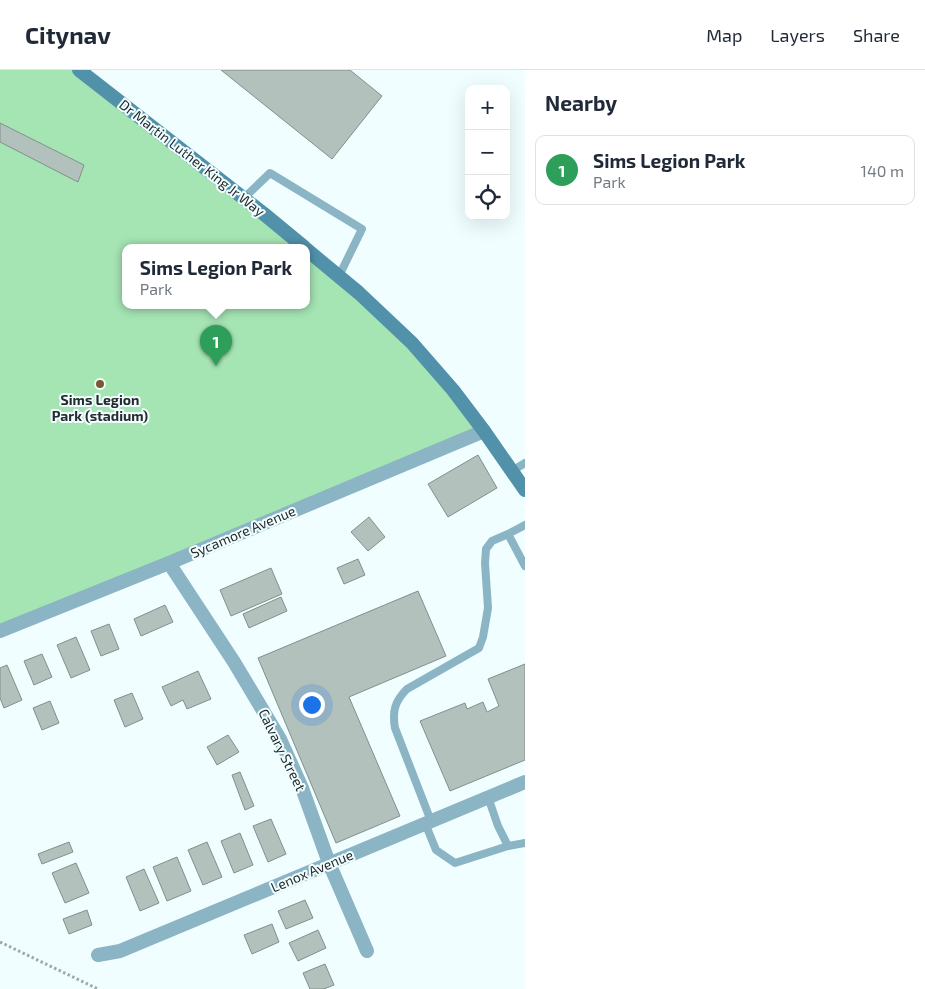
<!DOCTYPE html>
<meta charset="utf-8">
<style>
body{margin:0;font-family:"Exo 2",sans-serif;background:#f2f2f3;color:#1f2937}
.controls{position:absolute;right:15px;top:15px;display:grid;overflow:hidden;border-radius:10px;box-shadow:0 5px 20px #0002}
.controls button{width:45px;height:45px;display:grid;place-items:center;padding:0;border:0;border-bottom:1px solid #e0e1e3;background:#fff;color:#1f2937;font:25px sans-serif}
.you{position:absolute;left:311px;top:634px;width:18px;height:18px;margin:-12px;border:4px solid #fff;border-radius:50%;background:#1a73e8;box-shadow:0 0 0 8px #1a73e833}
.badge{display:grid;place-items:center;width:32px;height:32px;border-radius:50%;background:#d93025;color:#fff;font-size:16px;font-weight:700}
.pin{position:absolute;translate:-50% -41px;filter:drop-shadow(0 1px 2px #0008)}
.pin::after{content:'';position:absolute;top:26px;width:18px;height:15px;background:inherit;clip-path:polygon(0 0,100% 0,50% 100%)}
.popup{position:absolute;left:122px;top:174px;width:188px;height:65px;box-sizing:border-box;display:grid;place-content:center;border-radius:10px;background:#fff;filter:drop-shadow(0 1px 4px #0005);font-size:16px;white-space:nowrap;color:#747a83}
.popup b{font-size:19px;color:#1f2937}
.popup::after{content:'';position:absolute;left:50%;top:100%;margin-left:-10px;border:10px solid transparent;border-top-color:#fff}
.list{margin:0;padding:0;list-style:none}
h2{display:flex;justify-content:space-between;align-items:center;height:65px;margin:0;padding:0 20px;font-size:21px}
h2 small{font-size:16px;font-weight:400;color:#747a83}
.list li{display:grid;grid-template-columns:32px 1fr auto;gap:15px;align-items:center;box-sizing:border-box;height:70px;margin:0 10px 10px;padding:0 10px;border:1px solid #e0e1e3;border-radius:10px}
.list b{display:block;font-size:19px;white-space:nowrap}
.list p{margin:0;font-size:16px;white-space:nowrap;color:#747a83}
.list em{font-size:16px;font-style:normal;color:#747a83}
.icon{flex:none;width:28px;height:28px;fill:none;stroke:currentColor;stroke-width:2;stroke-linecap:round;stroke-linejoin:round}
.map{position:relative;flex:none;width:525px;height:919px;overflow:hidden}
header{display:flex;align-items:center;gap:30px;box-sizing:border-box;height:70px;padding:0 25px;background:#fff;border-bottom:1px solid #e0e1e3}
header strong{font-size:24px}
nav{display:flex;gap:28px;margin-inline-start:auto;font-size:18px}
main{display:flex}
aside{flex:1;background:#fff}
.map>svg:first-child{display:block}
</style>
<header>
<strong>Citynav</strong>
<nav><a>Map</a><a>Layers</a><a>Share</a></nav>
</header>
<main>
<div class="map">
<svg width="525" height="919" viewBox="0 0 525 919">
<rect width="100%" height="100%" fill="#f1feff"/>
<!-- green -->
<path fill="#a5e4b3" d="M0,0h79l225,177h-178v58h180v-56l53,44 125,138 -484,200z"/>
<!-- building -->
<path fill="#b2c1bc" stroke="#81908b" d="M221,0h129l32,26 -50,63z
M0,53l84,42 -6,17 -78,-40z
M478,385l19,33 -49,29 -20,-33z
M369,447l16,20 -17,14 -17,-19z
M358,489l7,16 -21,9 -7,-16z
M271,498l11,26 -51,22 -11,-26z
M418,521l28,65 -97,41 51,119 -64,27 -78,-185z
M281,527l6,14 -38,17 -6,-14z
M165,535l8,17 -32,14 -7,-17z
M109,554l10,25 -18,7 -10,-25z
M76,567l14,33 -19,8 -14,-33z
M42,584l10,23 -18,8 -10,-24z
M525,594v96l-75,31 -30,-70 45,-18 2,6 16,-7 4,10 12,-6 -11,-27z
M7,595l15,35 -18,8 -4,-10v-30z
M198,601l13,28 -24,10 -4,-9 -12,6 -9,-19z
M132,623l11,26 -18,8 -11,-27z
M50,631l9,22 -17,7 -9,-22z
M228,665l11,17 -22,13 -10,-18z
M240,702l14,34 -9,4 -13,-35z
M271,749l15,35 -18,8 -15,-36z
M240,763l13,32 -19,8 -13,-32z
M69,772l4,10 -31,12 -4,-10z
M207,772l15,35 -19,8 -15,-35z
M177,787l14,34 -24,10 -14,-34z
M76,793l13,30 -24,10 -13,-30z
M144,799l15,34 -19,8 -14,-34z
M305,830l8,18 -27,11 -8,-18z
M87,840l5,15 -23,9 -6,-15z
M272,854l7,18 -27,12 -8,-19z
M318,860l8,18 -28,13 -9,-18z
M325,894l9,21 -10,4h-14l-7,-16z"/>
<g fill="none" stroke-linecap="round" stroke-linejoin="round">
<!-- path -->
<path stroke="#9fa9aa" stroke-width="3" stroke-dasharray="2.5 2.5" stroke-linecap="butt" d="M0,872l98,47"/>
<!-- service -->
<path stroke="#8bb4c5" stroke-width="8" d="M244,128l26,-25 92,56 -23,47
M512,401l13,-8
M508,464l17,32
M488,727l10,29 10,20 17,-3
M431,751l-36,-93c-3,-17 0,-27 12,-39l72,-41 4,-11 5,-29 -3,-45 1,-14 6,-8 16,-7 17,-9
M425,753l11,27 19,13 53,-17"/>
<!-- minor -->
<path stroke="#8bb4c5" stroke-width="14" d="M169,493l65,99 46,77 22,49 27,75 38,88
M0,561l169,-68 315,-132
M98,885l22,-4 405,-169"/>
<!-- secondary -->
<path stroke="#5191aa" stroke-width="14" d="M79,0l185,144 40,33
M306,179l53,44 53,50 41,47 31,41 41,59"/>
</g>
<!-- markers -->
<circle fill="#775b2e" stroke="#f1feff" stroke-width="2" cx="100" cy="314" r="5"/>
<g text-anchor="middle" stroke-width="4" stroke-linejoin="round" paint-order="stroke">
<!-- street labels -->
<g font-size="14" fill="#262c2d" stroke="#f1feff">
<text transform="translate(192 88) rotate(38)" y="5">Dr Martin Luther King Jr Way</text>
<text transform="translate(243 462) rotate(-23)" y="5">Sycamore Avenue</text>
<text transform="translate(282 680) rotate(64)" y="5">Calvary Street</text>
<text transform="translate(312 801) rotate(-23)" y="5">Lenox Avenue</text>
</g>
<!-- poi labels -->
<g font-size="14" font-weight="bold" fill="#262c2d" stroke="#f1feff">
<text x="100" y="335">Sims Legion<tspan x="100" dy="16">Park (stadium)</tspan></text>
</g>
</g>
</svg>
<div class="controls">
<button>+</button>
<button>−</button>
<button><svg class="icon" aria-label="locate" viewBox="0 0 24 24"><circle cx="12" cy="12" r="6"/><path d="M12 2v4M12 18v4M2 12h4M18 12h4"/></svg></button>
</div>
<div class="you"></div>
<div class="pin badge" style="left:216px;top:296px;background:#2e9e5b">1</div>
<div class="popup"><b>Sims Legion Park</b>Park</div>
</div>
<aside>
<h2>Nearby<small></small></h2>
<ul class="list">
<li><span class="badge" style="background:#2e9e5b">1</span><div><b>Sims Legion Park</b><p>Park</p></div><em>140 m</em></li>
</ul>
</aside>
</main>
